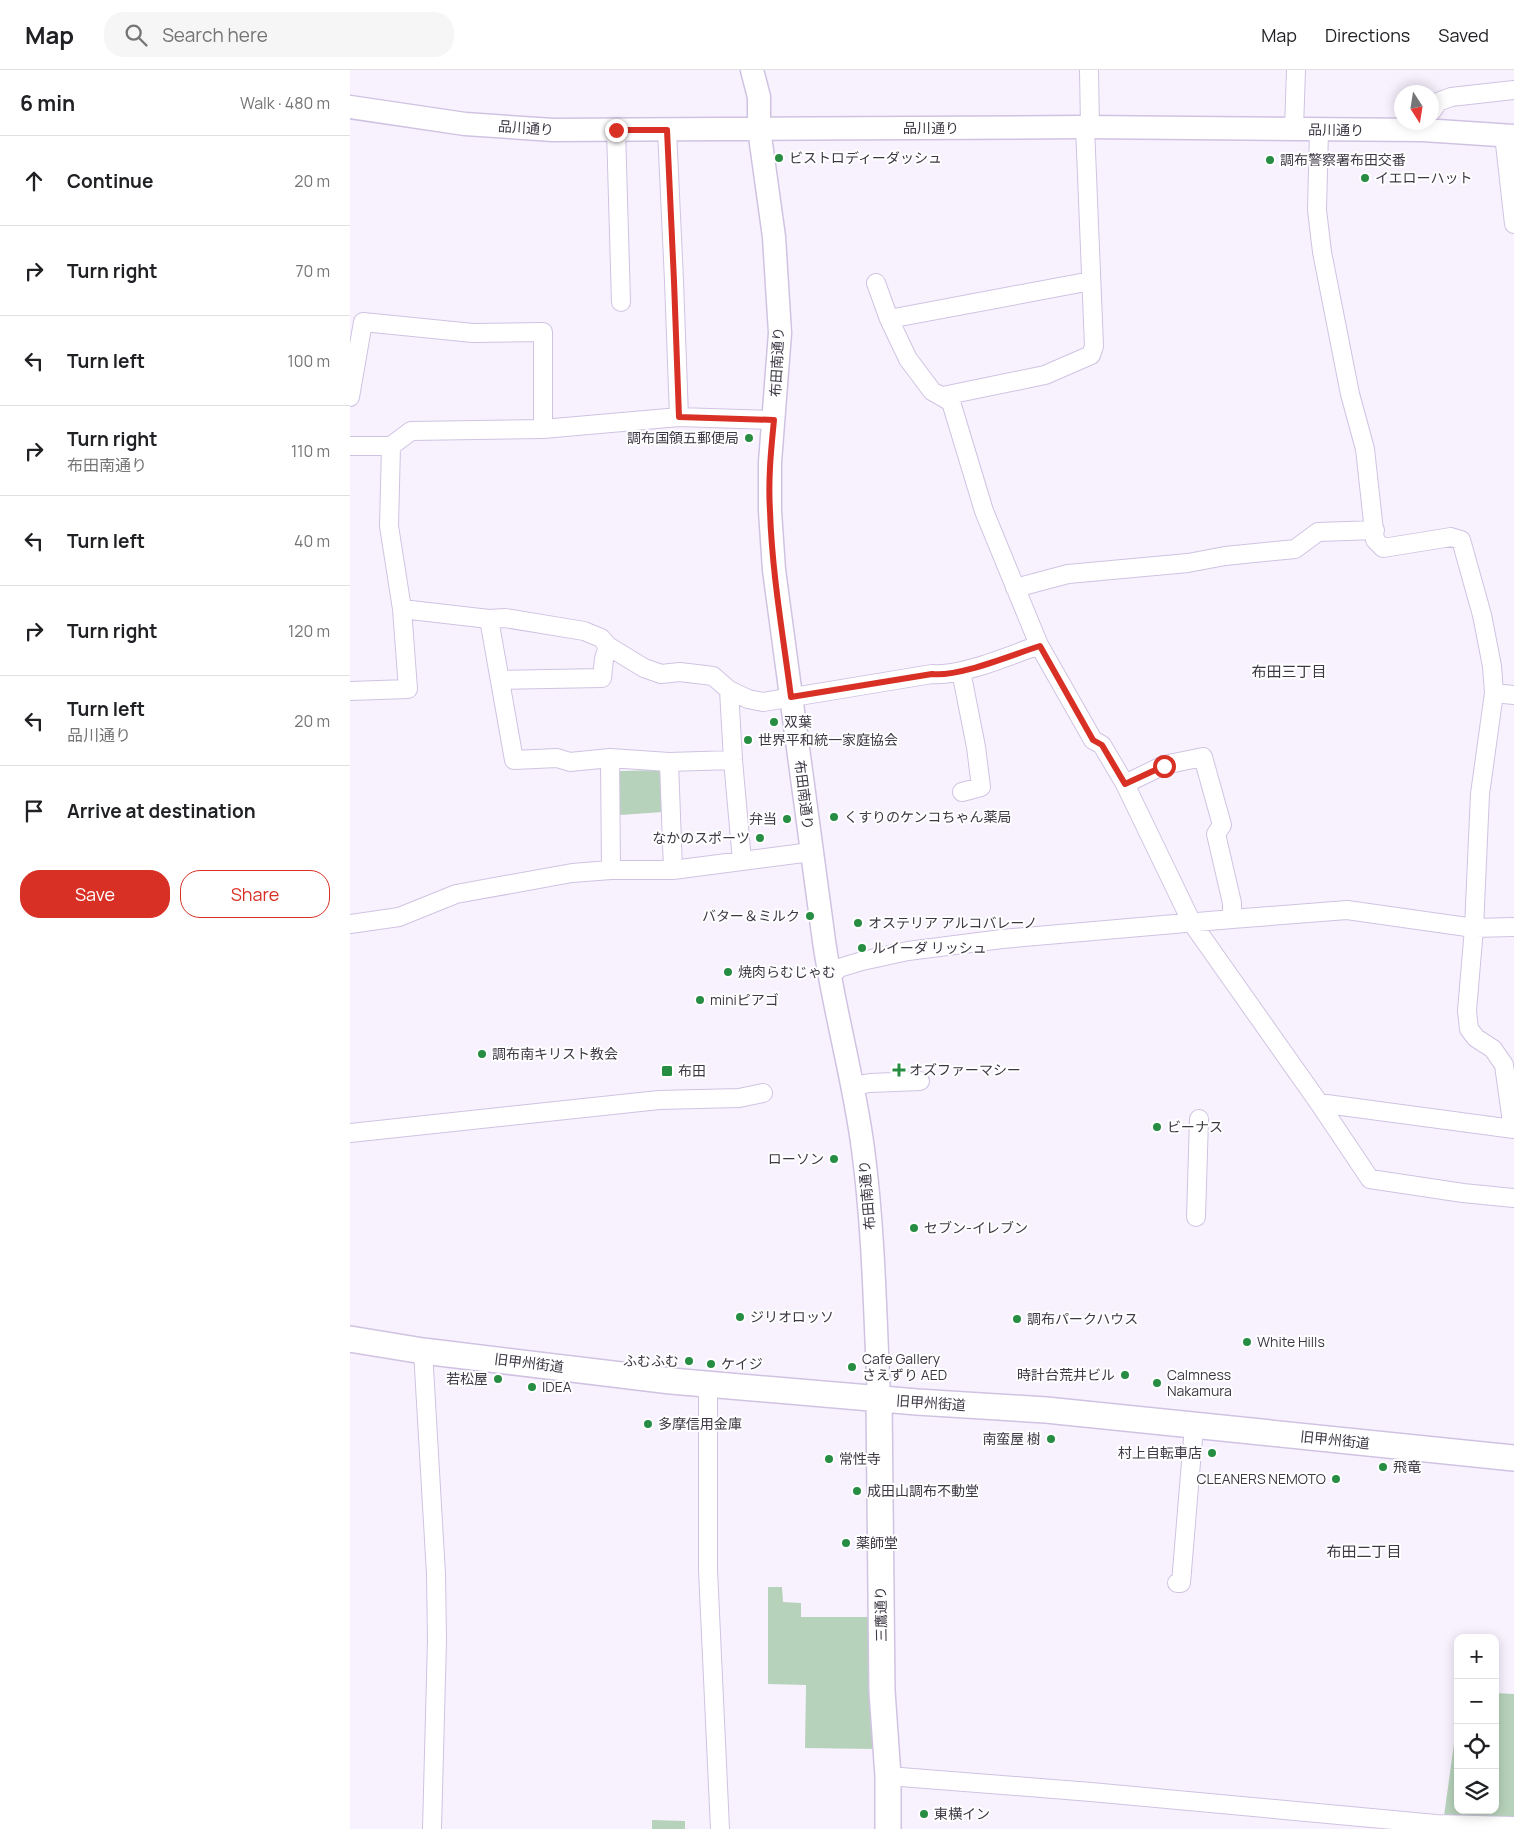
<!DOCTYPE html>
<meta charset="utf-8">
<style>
body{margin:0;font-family:Manrope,"Noto Sans JP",sans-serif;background:#f6f6f6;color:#202124}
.controls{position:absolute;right:15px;bottom:15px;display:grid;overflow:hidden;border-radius:10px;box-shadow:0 2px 12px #0003}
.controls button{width:45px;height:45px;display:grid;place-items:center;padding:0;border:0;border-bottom:1px solid #e0e0e0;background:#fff;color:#202124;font:25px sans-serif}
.compass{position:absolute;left:1044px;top:15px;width:45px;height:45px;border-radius:50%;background:#fff;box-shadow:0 2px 12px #0003;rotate:168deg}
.stop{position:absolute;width:15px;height:15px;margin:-11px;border:4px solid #d93025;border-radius:50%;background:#fff}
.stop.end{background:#d93025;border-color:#fff;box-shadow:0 1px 5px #0008}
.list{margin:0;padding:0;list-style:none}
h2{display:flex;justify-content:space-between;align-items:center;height:65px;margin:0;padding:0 20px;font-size:21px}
h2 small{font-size:16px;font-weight:400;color:#757577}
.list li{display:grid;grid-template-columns:32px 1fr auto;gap:15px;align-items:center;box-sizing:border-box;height:90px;padding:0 20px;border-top:1px solid #e0e0e0}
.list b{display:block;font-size:19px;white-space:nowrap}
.list p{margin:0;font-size:16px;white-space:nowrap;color:#757577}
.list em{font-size:16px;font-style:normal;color:#757577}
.actions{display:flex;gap:10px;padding:15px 20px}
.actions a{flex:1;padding:11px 0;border:1px solid #d93025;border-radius:20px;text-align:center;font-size:18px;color:#d93025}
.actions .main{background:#d93025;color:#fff}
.icon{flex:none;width:28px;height:28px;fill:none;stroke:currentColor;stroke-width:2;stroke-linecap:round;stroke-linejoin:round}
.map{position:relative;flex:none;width:1164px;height:1759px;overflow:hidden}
header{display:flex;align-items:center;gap:30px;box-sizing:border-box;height:70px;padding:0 25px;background:#fff;border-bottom:1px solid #e0e0e0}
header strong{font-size:24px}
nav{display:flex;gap:28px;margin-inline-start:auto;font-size:18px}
.search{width:350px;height:45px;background:#f6f6f6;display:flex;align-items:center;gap:12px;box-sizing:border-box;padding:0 18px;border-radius:20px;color:#757577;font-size:19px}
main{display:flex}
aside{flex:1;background:#fff}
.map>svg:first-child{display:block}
</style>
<header>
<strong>Map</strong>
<div class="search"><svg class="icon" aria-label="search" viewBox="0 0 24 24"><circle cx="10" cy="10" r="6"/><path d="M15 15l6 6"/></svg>Search here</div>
<nav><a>Map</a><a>Directions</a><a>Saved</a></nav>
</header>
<main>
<aside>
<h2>6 min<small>Walk · 480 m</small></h2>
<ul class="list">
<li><svg class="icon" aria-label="ahead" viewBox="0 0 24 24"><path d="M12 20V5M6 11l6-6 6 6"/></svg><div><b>Continue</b></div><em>20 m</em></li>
<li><svg class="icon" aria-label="right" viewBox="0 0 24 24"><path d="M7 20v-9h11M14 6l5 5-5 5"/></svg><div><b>Turn right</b></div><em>70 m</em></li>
<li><svg class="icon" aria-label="left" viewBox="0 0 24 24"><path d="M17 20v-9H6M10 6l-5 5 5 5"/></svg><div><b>Turn left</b></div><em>100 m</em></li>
<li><svg class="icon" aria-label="right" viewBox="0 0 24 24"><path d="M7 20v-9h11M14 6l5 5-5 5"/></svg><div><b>Turn right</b><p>布田南通り</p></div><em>110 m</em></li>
<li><svg class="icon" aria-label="left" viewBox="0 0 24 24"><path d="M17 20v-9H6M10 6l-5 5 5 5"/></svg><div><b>Turn left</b></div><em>40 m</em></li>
<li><svg class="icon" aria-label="right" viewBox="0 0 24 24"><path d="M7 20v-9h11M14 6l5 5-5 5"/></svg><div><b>Turn right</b></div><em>120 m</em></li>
<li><svg class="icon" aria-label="left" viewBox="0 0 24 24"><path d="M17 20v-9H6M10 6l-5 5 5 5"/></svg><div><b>Turn left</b><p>品川通り</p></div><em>20 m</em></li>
<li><svg class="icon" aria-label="arrive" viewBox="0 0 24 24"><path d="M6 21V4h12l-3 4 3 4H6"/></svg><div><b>Arrive at destination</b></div></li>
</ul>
<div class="actions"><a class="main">Save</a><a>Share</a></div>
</aside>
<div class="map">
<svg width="1164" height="1759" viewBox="0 0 1164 1759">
<rect width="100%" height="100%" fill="#f8f2ff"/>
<!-- green -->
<path fill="#b7d2ba" d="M313,700v42l-43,3 -1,-44z
M418,1517h14l1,15 18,1v14h72v132l-68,-1 1,-63 -38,-1z
M1145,1623l19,1v125l-70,-3 14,-101v95h37z
M302,1750l33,1v8h-33z"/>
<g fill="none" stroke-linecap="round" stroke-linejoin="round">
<!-- minor casing -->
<g stroke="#d0c3e2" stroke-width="20">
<path id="minor" d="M739,0l1,57
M1082,41l6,-9 13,-5 63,-7
M944,59l2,-59
M266,60l5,172
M317,60l7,151 5,136
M969,60l-2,80 5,42 28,142 15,55 10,91 8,8 68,-11 10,3 21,75 10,51 2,27 -14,101 -6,134 -7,83 2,18 7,9 17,11 11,16 9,64
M1154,65l10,89
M526,213l13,36 19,40 24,32 19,11 33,109 55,134 54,95 9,5 23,39 67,139 127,180 51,76 93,14 51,5
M539,249l202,-38
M593,326l102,-21 46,-20 3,-9 -9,-219
M0,327l13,-75 110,11 70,-1v97
M0,376h41
M665,518l53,-14 120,-11 37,-7 70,-7 23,-17 57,-2
M52,539l87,10 16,-1 79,13 17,7 7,8 36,22 17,6 19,-2 33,4 16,14 19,9 15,3 169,-28c28,3 79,-19 107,-29
M139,549l25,141 43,-2 13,4 40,-4 59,4 4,108
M611,601l15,76 5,40 -19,5
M150,610l102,-2 2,-19 4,-13
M379,620l4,70 9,101
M0,621l58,-2 -6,-80 -13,-83 2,-80 20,-15 132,-2 136,-12 95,3
M1144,623l20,2
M260,688l1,112
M319,692l64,-2
M775,714l39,-19 39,-8 19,68 -6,9 16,69v16
M0,854l49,-7 57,-23 116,-21 39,-3h62l138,-18
M480,911l4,-8 5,-5 23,-7 46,-10 94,-12 230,-20 115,-9 127,18 40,-1
M503,1016l17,-3 50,-2
M969,1033l195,26
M0,1063l309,-33 80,-2 24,-5
M846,1147l3,-98
M73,1281l13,223 1,66 -5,189
M358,1314v186l12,259
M827,1513h4l13,-157
M538,1706l203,16 345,32 78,2"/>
</g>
<!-- tertiary casing -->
<g stroke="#d0c3e2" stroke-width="25">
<path id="tertiary" d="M402,0l7,27v32l15,108 6,96 -10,129v49l4,59 50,371c10,70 30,138 39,208 11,83 12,166 16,250
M0,37l115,17 88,6 532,-3 338,3 91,6"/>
</g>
<!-- secondary casing -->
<g stroke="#d0c3e2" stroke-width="28">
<path id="secondary" d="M0,1269l73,12 248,30 246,21 129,8 468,48
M529,1329l3,292 6,85v53"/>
</g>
<!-- minor -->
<use href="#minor" stroke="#fff" stroke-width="18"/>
<!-- tertiary -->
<use href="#tertiary" stroke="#fff" stroke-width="22"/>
<!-- secondary -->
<use href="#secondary" stroke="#fff" stroke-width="25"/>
</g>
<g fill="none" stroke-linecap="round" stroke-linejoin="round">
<!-- route -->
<path stroke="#d93025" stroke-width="6" d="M266,60h51l7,151 5,136 95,3c-3,30 -6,60 -4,91 2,62 13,124 21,186l141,-23c28,3 79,-19 108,-28l53,94 9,5 23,39 39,-18"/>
</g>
<!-- markers -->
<g fill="#268d43" stroke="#fff" stroke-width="2">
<circle cx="429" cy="88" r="5"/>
<circle cx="920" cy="90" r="5"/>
<circle cx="1015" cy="108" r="5"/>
<circle cx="399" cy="368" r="5"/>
<circle cx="424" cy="652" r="5"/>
<circle cx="398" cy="670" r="5"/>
<circle cx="484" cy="747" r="5"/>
<circle cx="437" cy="749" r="5"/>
<circle cx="410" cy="768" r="5"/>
<circle cx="460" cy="846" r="5"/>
<circle cx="508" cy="853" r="5"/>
<circle cx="512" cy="878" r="5"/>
<circle cx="378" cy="902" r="5"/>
<circle cx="350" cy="930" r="5"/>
<circle cx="132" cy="984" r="5"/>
<path d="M546.5 992.5h5v5h5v5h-5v5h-5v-5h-5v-5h5z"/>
<rect x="311" y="995" width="12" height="12" rx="2.5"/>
<circle cx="807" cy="1057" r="5"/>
<circle cx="484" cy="1089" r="5"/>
<circle cx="564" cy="1158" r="5"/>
<circle cx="390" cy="1247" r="5"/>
<circle cx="667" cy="1249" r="5"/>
<circle cx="897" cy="1272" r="5"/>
<circle cx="339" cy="1291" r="5"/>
<circle cx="361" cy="1294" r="5"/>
<circle cx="502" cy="1297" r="5"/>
<circle cx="775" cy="1305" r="5"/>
<circle cx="148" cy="1309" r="5"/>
<circle cx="807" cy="1313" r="5"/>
<circle cx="182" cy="1317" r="5"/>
<circle cx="298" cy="1354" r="5"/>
<circle cx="701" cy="1369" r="5"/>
<circle cx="862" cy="1383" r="5"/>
<circle cx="479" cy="1389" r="5"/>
<circle cx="1033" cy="1397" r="5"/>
<circle cx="986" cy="1409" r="5"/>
<circle cx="507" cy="1421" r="5"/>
<circle cx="496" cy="1473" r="5"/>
<circle cx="574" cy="1744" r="5"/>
</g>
<g text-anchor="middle" stroke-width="4" stroke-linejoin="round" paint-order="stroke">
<!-- street labels -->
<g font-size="14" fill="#3d3844" stroke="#fff">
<text transform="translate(176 58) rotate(4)" y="5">品川通り</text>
<text x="581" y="63">品川通り</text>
<text transform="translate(986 60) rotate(1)" y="5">品川通り</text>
<text transform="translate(427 292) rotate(-87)" y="5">布田南通り</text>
<text transform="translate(454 725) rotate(83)" y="5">布田南通り</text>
<text transform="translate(517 1125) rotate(-95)" y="5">布田南通り</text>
<text transform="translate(179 1293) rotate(7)" y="5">旧甲州街道</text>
<text transform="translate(581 1333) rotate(4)" y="5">旧甲州街道</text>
<text transform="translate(985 1370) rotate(6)" y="5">旧甲州街道</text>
<text transform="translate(531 1544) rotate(-91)" y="5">三鷹通り</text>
</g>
<!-- poi labels -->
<g font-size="14" fill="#3d3844" stroke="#fff" text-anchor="start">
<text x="439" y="93">ビストロディーダッシュ</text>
<text x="930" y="95">調布警察署布田交番</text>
<text x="1025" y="113">イエローハット</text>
<text x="389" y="373" text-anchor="end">調布国領五郵便局</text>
<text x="434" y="657">双葉</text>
<text x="408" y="675">世界平和統一家庭協会</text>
<text x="494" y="752">くすりのケンコちゃん薬局</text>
<text x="427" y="754" text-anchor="end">弁当</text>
<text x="400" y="773" text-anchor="end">なかのスポーツ</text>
<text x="450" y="851" text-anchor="end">バター＆ミルク</text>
<text x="518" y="858">オステリア アルコバレーノ</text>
<text x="522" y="883">ルイーダ リッシュ</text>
<text x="388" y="907">焼肉らむじゃむ</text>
<text x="360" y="935">miniピアゴ</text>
<text x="142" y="989">調布南キリスト教会</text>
<text x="559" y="1005">オズファーマシー</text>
<text x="328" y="1006">布田</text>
<text x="817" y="1062">ビーナス</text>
<text x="474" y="1094" text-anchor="end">ローソン</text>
<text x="574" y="1163">セブン-イレブン</text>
<text x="400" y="1252">ジリオロッソ</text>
<text x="677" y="1254">調布パークハウス</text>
<text x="907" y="1277">White Hills</text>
<text x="512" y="1294">Cafe Gallery<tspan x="512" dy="16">さえずり AED</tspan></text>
<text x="329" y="1296" text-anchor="end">ふむふむ</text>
<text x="371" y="1299">ケイジ</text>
<text x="765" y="1310" text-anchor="end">時計台荒井ビル</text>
<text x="817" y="1310">Calmness<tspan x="817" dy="16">Nakamura</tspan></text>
<text x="138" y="1314" text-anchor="end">若松屋</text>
<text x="192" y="1322">IDEA</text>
<text x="308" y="1359">多摩信用金庫</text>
<text x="691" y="1374" text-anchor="end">南蛮屋 樹</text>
<text x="852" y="1388" text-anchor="end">村上自転車店</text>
<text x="489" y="1394">常性寺</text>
<text x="1043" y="1402">飛竜</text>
<text x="976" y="1414" text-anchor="end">CLEANERS NEMOTO</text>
<text x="517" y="1426">成田山調布不動堂</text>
<text x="506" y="1478">薬師堂</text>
<text x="584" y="1749">東横イン</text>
</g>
<!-- neighbourhood labels -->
<g font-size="15" fill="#3d3844" stroke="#fff">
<text x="939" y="607">布田三丁目</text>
<text x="1014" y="1487">布田二丁目</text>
</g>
</g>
</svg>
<div class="controls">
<button>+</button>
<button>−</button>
<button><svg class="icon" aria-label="locate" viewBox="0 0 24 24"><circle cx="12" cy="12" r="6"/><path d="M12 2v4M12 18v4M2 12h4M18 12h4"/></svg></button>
<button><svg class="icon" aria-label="layers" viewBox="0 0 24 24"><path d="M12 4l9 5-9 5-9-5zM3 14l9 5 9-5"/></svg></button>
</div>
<svg class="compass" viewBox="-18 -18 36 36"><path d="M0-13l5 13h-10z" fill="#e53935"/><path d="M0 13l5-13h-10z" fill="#757577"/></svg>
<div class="stop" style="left:814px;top:696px"></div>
<div class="stop end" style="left:266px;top:60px"></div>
</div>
</main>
